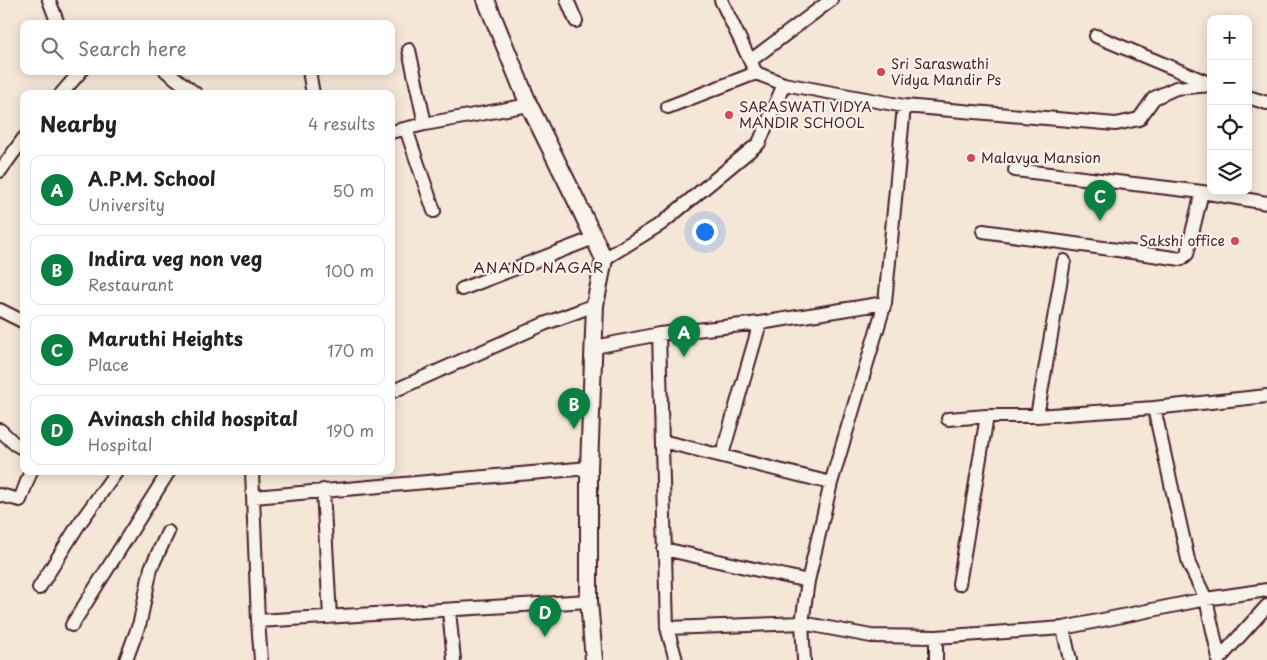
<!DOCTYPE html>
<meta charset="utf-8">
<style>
body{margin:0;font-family:"Playpen Sans",sans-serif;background:#f2f2f2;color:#222}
.controls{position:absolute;right:15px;top:15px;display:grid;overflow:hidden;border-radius:10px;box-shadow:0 2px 12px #0003}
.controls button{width:45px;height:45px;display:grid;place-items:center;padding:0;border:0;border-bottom:1px solid #e0e0e0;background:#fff;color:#222;font:25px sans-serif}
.you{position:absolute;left:704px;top:231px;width:18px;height:18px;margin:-12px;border:4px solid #fff;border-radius:50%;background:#1a73e8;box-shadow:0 0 0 8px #1a73e833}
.badge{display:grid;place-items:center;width:32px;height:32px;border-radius:50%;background:#0b8043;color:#fff;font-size:16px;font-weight:700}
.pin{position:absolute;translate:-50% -41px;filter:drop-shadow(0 1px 2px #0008)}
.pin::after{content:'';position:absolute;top:26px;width:18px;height:15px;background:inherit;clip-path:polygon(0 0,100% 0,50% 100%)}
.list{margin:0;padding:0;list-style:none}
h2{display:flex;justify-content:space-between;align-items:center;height:65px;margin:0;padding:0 20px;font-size:21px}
h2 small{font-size:16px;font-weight:400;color:#767676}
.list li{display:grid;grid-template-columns:32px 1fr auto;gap:15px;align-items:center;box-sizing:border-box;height:70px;margin:0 10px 10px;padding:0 10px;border:1px solid #e0e0e0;border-radius:10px}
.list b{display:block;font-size:19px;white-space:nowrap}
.list p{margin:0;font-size:16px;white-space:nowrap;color:#767676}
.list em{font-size:16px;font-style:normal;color:#767676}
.icon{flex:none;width:28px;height:28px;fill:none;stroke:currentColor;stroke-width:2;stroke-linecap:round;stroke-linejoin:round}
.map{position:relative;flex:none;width:1267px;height:660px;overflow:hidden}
.search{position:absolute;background:#fff;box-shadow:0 2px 12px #0003;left:20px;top:20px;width:375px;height:55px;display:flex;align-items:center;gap:12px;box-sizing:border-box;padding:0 18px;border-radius:10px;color:#767676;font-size:19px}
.panel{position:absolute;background:#fff;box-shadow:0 2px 12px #0003;left:20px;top:90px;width:375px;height:385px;border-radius:10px}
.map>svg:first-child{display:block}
</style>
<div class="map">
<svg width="1267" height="660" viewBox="0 0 1267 660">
<rect width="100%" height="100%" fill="#f4e7d8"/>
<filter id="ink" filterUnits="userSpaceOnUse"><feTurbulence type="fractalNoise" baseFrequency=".02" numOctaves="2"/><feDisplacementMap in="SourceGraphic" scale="10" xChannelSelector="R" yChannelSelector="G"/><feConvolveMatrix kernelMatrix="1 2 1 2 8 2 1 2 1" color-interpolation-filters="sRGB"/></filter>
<g filter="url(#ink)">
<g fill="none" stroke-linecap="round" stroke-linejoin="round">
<!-- minor casing -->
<g stroke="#4a1f2b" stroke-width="16">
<path id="minor" d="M49,0l9,24
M567,0l9,21
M1096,36l115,48
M409,50l16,74
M750,61l81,-61
M166,71l30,23
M309,71l4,23
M784,84l120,22 212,18 23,-5 15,-21 22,-10 35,-3
M61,94l20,-23
M1248,97l19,6
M668,107l88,-34
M406,129l28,82
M391,132l34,-8 104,-19
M1015,170l187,22 65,11
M0,171l24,-33
M983,231l198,28 6,-5 15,-62
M604,259l57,-35 98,-81 25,-59 -28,-11 -35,-73
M462,289l132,-51
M0,310l24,12
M659,334l8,294 9,32
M595,347l64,-13 101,-11 125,-20
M391,392l153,-68 51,-19
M1154,408l35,156 17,35 13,59
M1037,416l27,-155
M948,419l39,-3h50l117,-8 113,-12
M0,430l15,14 9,5
M662,441l169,42
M722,455l38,-132
M252,471l6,150 3,39
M323,490l7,127
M0,495l20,5 11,-29
M254,497l335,-29
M664,549l144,32
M959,584l28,-168
M39,588l40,-64 38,-53
M449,611l5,49
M258,621l331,-20
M72,625l97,-154
M667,628l135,-5 69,13 65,1 127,-9 143,-29 61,-9
M1063,628l7,32
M936,637v23
M126,660l14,-38 11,-54 17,-36
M804,660l-2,-37 6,-42 23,-98 54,-180 19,-197
M1218,660l49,-54"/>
</g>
<!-- tertiary casing -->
<g stroke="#4a1f2b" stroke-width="20">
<path id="tertiary" d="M486,0l43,105 47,95 28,59 -9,46 -6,163v133l5,59"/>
</g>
<!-- minor -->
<use href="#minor" stroke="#f7f3e8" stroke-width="12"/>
<!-- tertiary -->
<use href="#tertiary" stroke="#f7f3e8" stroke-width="16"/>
</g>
</g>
<!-- markers -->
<g fill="#d1495b" stroke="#f7f3e8" stroke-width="2">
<circle cx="881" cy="72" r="5"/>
<circle cx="729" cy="115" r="5"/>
<circle cx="971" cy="158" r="5"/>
<circle cx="1235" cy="241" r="5"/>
</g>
<g text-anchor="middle" stroke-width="4.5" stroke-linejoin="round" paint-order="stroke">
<!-- poi labels -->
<g font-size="14" fill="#4a1f2b" stroke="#f7f3e8" text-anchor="start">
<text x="891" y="69">Sri Saraswathi<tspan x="891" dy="16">Vidya Mandir Ps</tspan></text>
<text x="739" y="112">SARASWATI VIDYA<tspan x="739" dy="16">MANDIR SCHOOL</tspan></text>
<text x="981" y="163">Malavya Mansion</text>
<text x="1225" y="246" text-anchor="end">Sakshi office</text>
</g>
<!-- neighbourhood labels -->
<g font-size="15" letter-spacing="1" fill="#4a1f2b" stroke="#f7f3e8">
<text x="539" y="273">ANAND NAGAR</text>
</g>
</g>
</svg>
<div class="controls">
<button>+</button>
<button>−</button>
<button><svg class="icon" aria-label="locate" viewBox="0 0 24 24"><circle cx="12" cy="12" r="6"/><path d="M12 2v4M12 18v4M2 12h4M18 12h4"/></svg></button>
<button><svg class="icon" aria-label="layers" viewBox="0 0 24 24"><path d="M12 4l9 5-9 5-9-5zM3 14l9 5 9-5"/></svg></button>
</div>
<div class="you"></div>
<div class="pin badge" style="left:684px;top:357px">A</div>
<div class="pin badge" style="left:574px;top:429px">B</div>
<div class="pin badge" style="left:1100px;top:221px">C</div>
<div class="pin badge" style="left:545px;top:637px">D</div>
<div class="search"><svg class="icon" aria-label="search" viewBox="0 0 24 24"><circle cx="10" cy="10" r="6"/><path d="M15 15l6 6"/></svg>Search here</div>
<section class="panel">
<h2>Nearby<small>4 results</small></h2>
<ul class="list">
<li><span class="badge">A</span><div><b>A.P.M. School</b><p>University</p></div><em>50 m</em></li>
<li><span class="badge">B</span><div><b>Indira veg non veg</b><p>Restaurant</p></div><em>100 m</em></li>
<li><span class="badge">C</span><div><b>Maruthi Heights</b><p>Place</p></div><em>170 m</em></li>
<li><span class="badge">D</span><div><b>Avinash child hospital</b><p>Hospital</p></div><em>190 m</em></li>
</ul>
</section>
</div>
